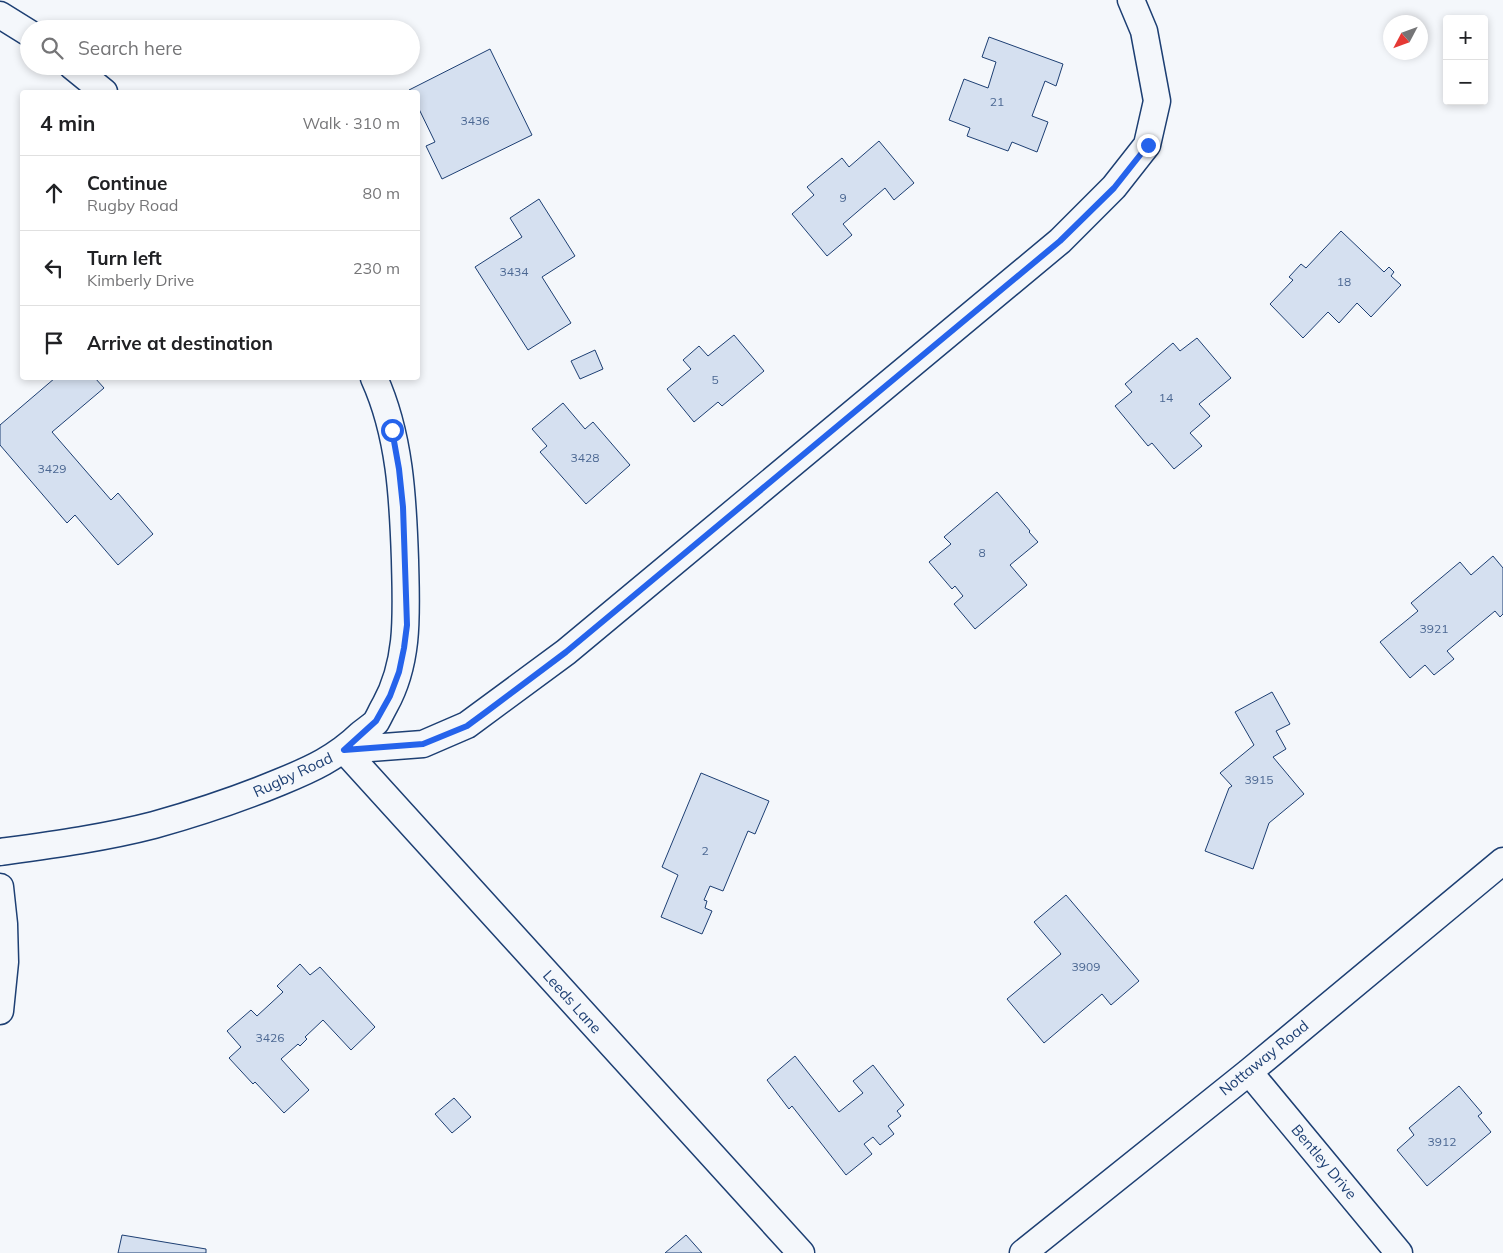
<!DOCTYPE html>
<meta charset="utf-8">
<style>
body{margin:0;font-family:Mulish,sans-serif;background:#f6f6f6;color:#202124}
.controls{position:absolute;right:15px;top:15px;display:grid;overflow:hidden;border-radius:5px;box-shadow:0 2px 8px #0003}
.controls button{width:45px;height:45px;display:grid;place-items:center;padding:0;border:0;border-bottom:1px solid #e0e0e0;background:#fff;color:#202124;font:25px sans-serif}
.compass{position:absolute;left:1383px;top:15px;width:45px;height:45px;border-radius:50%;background:#fff;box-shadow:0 2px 8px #0003;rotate:229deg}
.stop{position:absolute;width:15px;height:15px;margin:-11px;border:4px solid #2563eb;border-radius:50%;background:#fff}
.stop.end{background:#2563eb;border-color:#fff;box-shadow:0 1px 5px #0008}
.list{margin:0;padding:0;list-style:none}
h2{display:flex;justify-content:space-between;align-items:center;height:65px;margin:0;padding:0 20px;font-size:21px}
h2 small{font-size:16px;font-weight:400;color:#757577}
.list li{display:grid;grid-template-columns:32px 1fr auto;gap:15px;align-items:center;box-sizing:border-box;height:75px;padding:0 20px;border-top:1px solid #e0e0e0}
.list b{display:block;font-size:19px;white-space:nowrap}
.list p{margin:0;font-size:16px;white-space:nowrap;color:#757577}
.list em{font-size:16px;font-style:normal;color:#757577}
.icon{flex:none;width:28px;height:28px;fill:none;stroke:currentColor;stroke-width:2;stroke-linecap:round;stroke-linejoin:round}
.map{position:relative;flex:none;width:1503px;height:1253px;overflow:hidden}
.search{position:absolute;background:#fff;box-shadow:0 2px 8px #0003;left:20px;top:20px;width:400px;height:55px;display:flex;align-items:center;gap:12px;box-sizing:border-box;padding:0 18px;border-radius:28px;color:#757577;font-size:19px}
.panel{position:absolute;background:#fff;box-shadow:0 2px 8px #0003;left:20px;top:90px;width:400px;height:290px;border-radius:5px}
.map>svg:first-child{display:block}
</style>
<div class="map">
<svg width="1503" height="1253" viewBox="0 0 1503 1253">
<rect width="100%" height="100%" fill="#f4f7fb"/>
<!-- building -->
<path fill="#d5e0f0" stroke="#1d3f73" d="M989,37l74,27 -7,22 -11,-5 -13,35 16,6 -11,30 -25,-10 -4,9 -41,-15 3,-8 -21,-8 15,-41 24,9 8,-26 -14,-5z
M490,49l42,86 -90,44 -16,-33 9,-4 -17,-35v-15h-8l-1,-2z
M879,141l35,42 -20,17 -9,-12 -42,36 9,11 -25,21 -35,-42 22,-19 -7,-8 35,-29 7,9z
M539,199l36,57 -33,21 29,46 -43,27 -53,-83 47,-30 -12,-19z
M1341,231l43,41 5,-5 5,5 -3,4 10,9 -30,32 -14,-14 -18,20 -11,-11 -25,26 -33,-34 23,-24 -4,-3 12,-13 5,4z
M734,335l30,36 -42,35 -4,-4 -24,20 -27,-33 24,-20 -8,-9 16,-14 9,10z
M1197,338l34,40 -32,26 11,12 -20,17 12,13 -28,23 -22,-26 -4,3 -33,-40 17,-14 -7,-8 48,-41 7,8z
M595,350l8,19 -23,10 -9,-18z
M55,378h40l9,10 -52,44 59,68 7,-7 35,41 -35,31 -43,-50 -8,8 -67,-78v-20z
M563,403l22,26 8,-7 37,43 -44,39 -46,-52 7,-6 -15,-17z
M997,492l33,39 -1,1 9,10 -28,23 17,20 -52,44 -21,-25 9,-8 -8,-10 -3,3 -23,-27 22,-18 -7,-7z
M1493,556l10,12v46l-3,3 -5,-6 -48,40 7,8 -20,16 -9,-10 -15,13 -30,-36 38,-31 -7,-8 49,-41 11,13z
M1272,692l18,32 -14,7 10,18 -13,8 31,37 -35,29 -16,46 -48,-18 24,-63 3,-2 -12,-13 34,-28 -19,-33z
M701,773l68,28 -14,33 -7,-3 -25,60 -13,-5 -6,14 3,1 -2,7 7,3 -10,23 -41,-17 17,-42 -16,-8z
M1066,895l73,86 -28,24 -9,-11 -58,49 -37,-44 54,-45 -27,-32z
M300,964l10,11 10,-8 55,60 -24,23 -28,-30 -18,17 2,2 -7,7 -2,-2 -17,15 28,31 -25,23 -29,-31 -2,2 -24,-26 12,-11 -14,-16 24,-21 6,6 26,-24 -6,-6z
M795,1056l44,56 24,-19 -10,-12 20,-16 31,40 -7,6 4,5 -13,10 6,8 -14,11 -7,-8 -9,7 8,10 -26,21 -54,-69 -3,3 -22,-29z
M1459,1086l23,27 -4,3 13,16 -64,54 -30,-36 17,-15 -5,-7z
M454,1098l17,19 -19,16 -17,-19z
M122,1235l84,14v4h-88z
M686,1235l16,18h-37z"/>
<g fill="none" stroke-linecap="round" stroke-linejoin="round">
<!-- street casing -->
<g stroke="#1d3f73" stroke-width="29">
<path id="street" d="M0,15l29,18
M72,66l32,26
M344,750l79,-6 44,-19 99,-73 494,-411 54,-54 33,-42 10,-44 -13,-70 -13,-31
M344,750l457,503
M0,852c51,-7 104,-14 154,-27 43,-12 85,-26 126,-43 32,-13 56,-24 81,-48 5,-4 11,-8 15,-12 3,-5 6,-12 9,-17 25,-45 21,-95 20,-145 -2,-61 -5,-125 -31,-182
M0,887l4,37 1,38 -5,49
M1249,1072l150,181
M1023,1253l226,-181 254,-211"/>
</g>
<!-- street -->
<use href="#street" stroke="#f4f7fb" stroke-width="26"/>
</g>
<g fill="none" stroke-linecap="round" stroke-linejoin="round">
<!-- route -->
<path stroke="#2563eb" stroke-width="6" d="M392,430l7,39 4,38 4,118 -3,23 -5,24 -9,24 -14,25 -32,29 79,-6 44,-18 19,-14 80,-60 494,-411 54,-53 34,-43"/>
</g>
<g text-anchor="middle" stroke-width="4" stroke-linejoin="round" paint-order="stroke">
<!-- number labels -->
<g font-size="12" fill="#4b6792">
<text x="997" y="106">21</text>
<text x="475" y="125">3436</text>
<text x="843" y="202">9</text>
<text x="514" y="276">3434</text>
<text x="1344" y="286">18</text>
<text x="715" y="384">5</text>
<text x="1166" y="402">14</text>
<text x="585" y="462">3428</text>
<text x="52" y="473">3429</text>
<text x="982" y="557">8</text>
<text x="1434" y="633">3921</text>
<text x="1259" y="784">3915</text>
<text x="705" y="855">2</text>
<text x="1086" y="971">3909</text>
<text x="270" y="1042">3426</text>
<text x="1442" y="1146">3912</text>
</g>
<!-- street labels -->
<g font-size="15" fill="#1d3f73" stroke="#f4f7fb">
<text transform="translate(293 775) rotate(-25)" y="5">Rugby Road</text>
<text transform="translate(572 1002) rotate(48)" y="5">Leeds Lane</text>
<text transform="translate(1264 1058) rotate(-39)" y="5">Nottaway Road</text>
<text transform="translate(1324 1162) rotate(50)" y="5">Bentley Drive</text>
</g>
</g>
</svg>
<div class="controls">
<button>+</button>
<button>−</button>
</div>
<svg class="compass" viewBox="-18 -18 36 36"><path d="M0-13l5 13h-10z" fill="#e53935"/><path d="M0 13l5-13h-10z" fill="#757577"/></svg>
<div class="stop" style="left:392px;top:430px"></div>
<div class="stop end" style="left:1148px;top:145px"></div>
<div class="search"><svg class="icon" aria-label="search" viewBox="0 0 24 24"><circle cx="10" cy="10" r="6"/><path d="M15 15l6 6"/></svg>Search here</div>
<section class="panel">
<h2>4 min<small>Walk · 310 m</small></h2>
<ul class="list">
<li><svg class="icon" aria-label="ahead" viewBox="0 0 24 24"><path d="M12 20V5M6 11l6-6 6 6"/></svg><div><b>Continue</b><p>Rugby Road</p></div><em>80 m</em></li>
<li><svg class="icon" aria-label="left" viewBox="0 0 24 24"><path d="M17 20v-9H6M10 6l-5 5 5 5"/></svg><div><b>Turn left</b><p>Kimberly Drive</p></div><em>230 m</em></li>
<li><svg class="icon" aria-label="arrive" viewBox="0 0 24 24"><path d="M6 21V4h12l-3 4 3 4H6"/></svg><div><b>Arrive at destination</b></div></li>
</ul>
</section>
</div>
